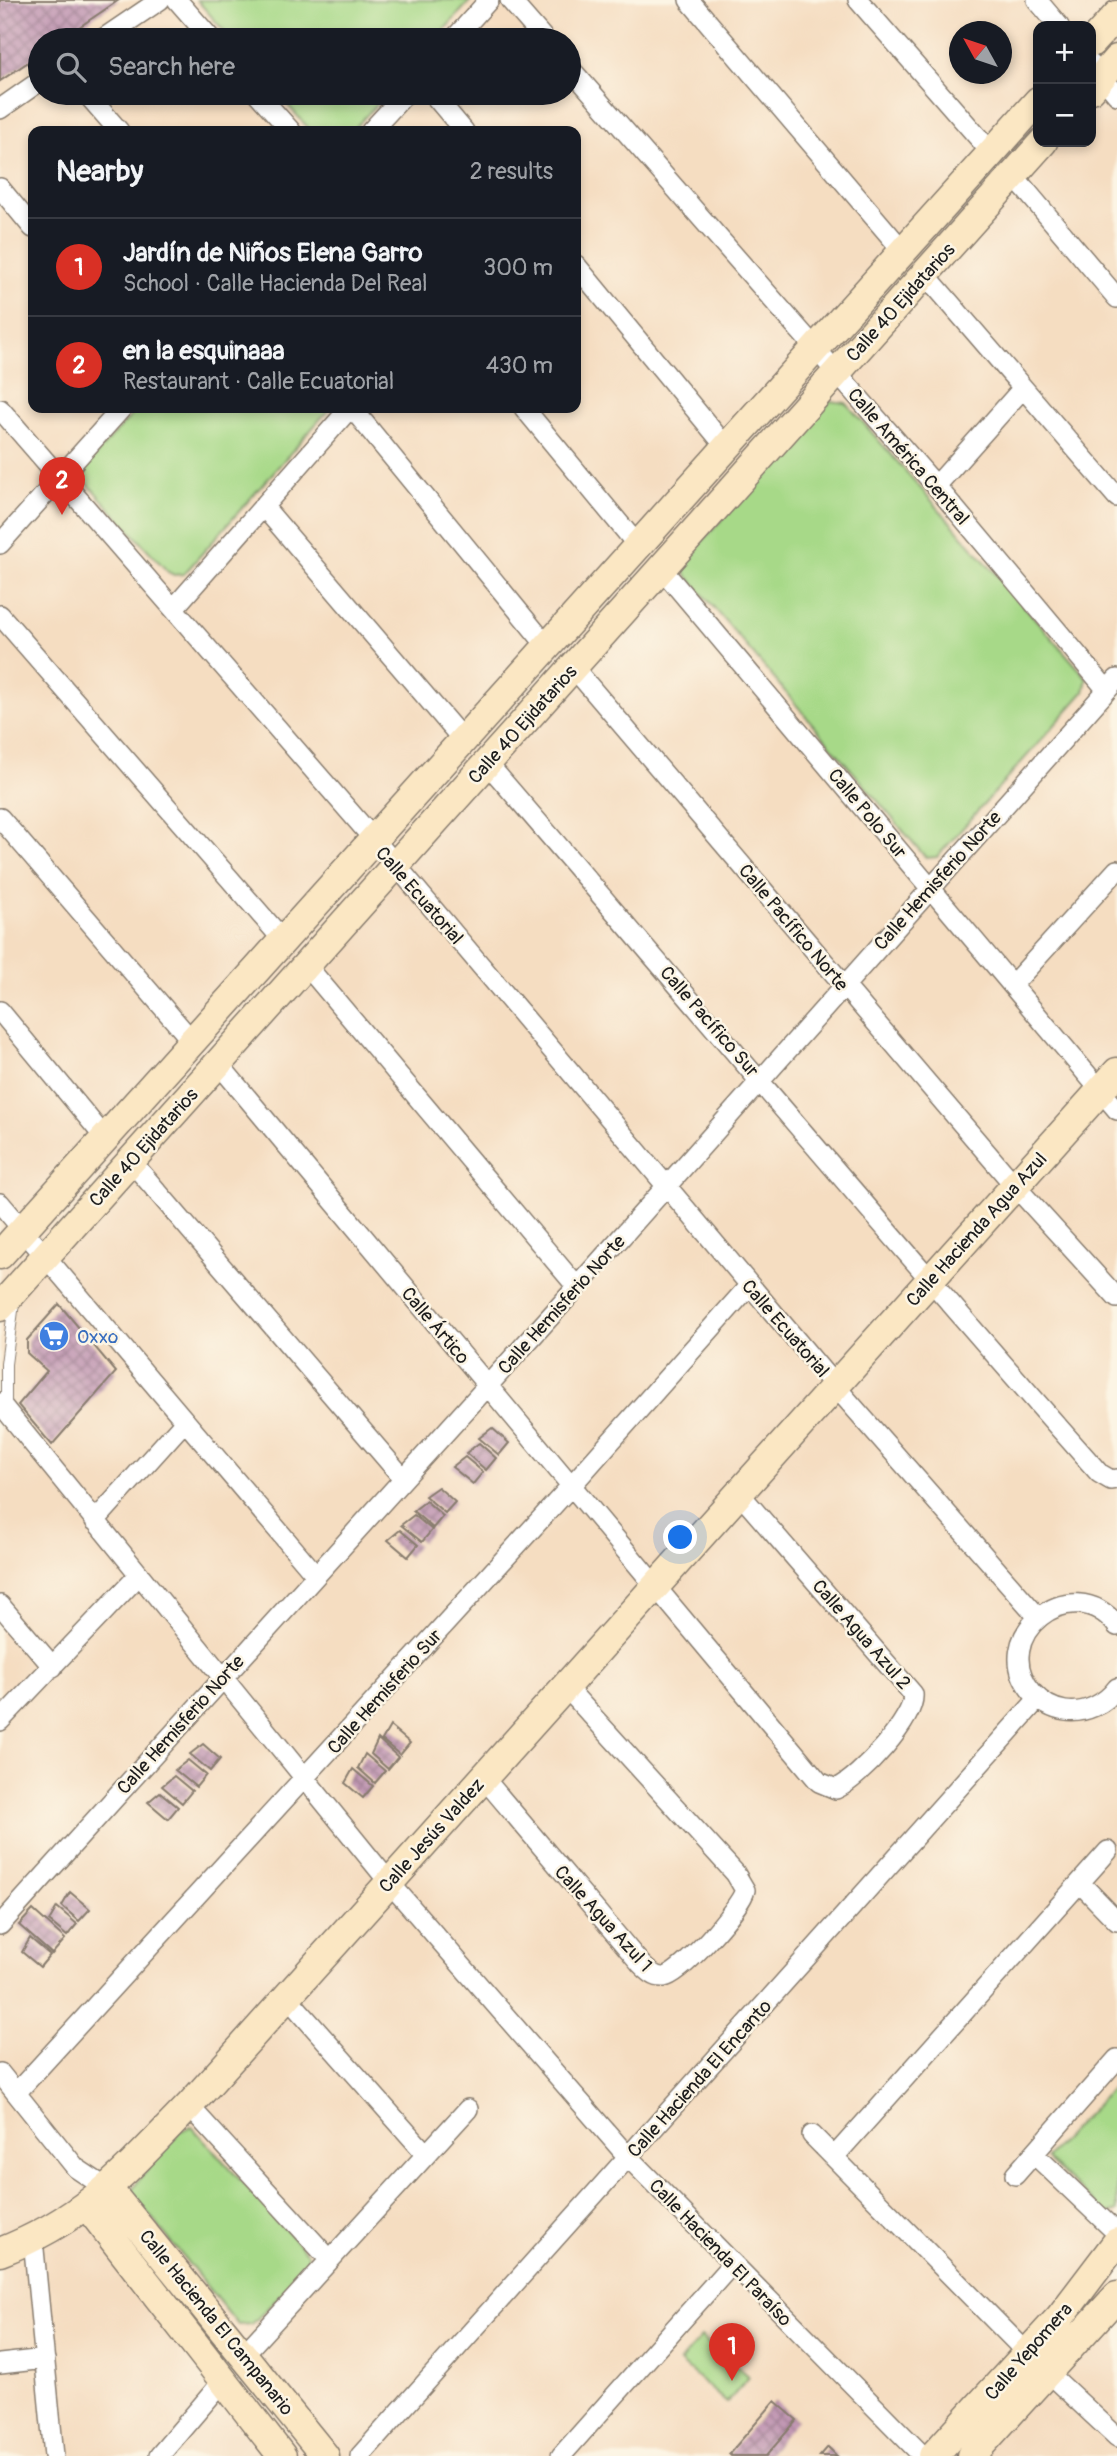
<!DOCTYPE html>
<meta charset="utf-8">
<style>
body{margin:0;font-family:Pangolin,sans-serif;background:#242831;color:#f1f3f6}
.controls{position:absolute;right:21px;top:21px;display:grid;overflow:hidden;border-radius:14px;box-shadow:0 4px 10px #0003}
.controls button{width:63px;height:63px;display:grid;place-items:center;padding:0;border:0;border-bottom:2px solid #363941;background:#171b24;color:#f1f3f6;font:35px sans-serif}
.compass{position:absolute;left:949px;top:21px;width:63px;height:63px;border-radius:50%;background:#171b24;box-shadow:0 4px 10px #0003;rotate:310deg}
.you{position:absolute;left:681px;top:1538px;width:24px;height:24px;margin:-18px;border:5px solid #fff;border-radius:50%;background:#1a73e8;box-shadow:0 0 0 10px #1a73e833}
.badge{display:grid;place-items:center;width:46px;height:46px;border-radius:50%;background:#d93025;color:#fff;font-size:23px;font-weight:700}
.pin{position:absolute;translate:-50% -58px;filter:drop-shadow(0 2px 4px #0008)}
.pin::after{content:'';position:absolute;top:37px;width:24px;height:21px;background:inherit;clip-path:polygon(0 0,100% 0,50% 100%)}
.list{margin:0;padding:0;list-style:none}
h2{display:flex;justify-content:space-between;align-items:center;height:91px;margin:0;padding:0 28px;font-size:30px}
h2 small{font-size:23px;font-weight:400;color:#9ea1a6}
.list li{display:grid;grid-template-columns:46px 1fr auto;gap:21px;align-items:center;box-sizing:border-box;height:98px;padding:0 28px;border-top:2px solid #363941}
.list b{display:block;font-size:26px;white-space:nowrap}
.list p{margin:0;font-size:23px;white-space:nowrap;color:#9ea1a6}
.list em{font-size:23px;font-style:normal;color:#9ea1a6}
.icon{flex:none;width:38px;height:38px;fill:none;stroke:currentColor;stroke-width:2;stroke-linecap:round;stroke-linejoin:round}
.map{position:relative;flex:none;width:1117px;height:2456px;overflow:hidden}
.search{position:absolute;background:#171b24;box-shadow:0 4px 10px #0003;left:28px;top:28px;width:553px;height:77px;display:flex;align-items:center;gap:18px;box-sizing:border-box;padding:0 24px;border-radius:38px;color:#9ea1a6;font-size:26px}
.panel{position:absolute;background:#171b24;box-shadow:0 4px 10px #0003;left:28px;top:126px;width:553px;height:287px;border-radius:14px}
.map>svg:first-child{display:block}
</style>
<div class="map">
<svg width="1117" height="2456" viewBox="0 0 1117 2456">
<defs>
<pattern id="building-cross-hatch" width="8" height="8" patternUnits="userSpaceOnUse" patternTransform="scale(1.75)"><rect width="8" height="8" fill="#c197b3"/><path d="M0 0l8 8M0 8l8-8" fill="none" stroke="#9c7a91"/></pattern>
</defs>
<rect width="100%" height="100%" fill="#fcf5e5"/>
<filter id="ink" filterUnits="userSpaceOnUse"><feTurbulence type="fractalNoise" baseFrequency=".0143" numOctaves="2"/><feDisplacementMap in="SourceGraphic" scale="14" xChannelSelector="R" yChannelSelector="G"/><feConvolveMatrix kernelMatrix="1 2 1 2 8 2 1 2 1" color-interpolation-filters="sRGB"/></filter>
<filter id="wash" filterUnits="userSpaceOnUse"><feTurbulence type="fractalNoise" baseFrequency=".00686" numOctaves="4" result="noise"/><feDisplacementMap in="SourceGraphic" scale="28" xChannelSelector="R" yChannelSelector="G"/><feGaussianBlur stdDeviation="1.57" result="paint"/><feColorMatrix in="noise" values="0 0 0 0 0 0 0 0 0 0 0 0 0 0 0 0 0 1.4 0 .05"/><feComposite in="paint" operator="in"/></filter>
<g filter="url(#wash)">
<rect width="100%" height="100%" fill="#f5ddc1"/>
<!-- park -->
<path fill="#a7d988" stroke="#627a52" stroke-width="2" d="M197,0h274l-36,40h-203z
M277,93h110l-35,38h-41z
M830,401l16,2 241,275 -3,14 -147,165 -11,1 -244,-288 3,-10z
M138,408h192l-146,166 -10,1 -6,-3 -82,-90 -2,-14z
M1117,2083v128l-10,4 -61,-57z
M192,2127l115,126 2,13 -57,58 -14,1 -108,-134 49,-60z
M701,2337l48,40 -22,26 -47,-41z"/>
<g id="blocks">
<!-- building -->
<path fill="url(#building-cross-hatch)" d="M0,0h119l-59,40h-20v14l-40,27z
M59,1304l57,68 -64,73 -34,-40 29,-34 -20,-18v-13z
M492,1428l17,15 -10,12 -20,-17z
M479,1443l17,15 -10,12 -20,-17z
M465,1457l18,15 -10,12 -21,-17z
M438,1487l17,15 -10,11 -20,-17z
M426,1501l17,15 -10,12 -20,-17z
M414,1515l18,15 -10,12 -21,-17z
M400,1530l18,15 -10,12 -20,-17z
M390,1726l20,17 -10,12 -18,-15z
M378,1739l20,18 -10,12 -17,-15z
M203,1744l17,15 -10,12 -20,-17z
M365,1754l20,17 -10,12 -17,-15z
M188,1760l18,15 -10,12 -21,-17z
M353,1769l20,17 -10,12 -18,-15z
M174,1776l18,15 -10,12 -20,-17z
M160,1792l18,15 -10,12 -20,-17z
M70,1892l20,17 -11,12 -17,-15z
M57,1907l20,17 -10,12 -18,-15z
M33,1910l32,29 -13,15 -33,-29z
M30,1938l20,17 -10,12 -18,-15z
M775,2401l22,19 -31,36h-35l-2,-2z
M828,2447l9,9h-17z"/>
</g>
</g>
<g filter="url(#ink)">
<use href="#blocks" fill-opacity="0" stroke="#887c6e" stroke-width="2"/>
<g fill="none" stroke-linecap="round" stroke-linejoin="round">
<!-- lane casing -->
<g stroke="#887c6e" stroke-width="12">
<path id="lane" d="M6,1406v-42l8,-61"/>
</g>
<!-- street casing -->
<g stroke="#887c6e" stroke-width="22">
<path id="street" d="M177,0l35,40
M510,0l35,40
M689,0l214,251
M858,0l133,152
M1037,0l22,26
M101,40l59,-40
M453,40l36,-40
M1091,64l26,31
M569,67l367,419 171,204
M86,93l33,38
M257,93l34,38
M432,93l32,38
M0,109l40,-28
M371,131l35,-38
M1013,175l104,123
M0,188l33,40
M576,265l150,182
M925,274l192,223
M352,408l195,238
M524,408l114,138
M0,409l396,456 439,521 203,231
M936,486l87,-98
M263,506l200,234
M0,544l122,-136
M661,568l456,542
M174,608l176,-200
M0,615l283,325
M573,667l442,519 102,112
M487,763c204,236 404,476 612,710l12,7 6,-1
M0,818l192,223
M306,965l271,322
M1013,984l104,-114
M0,1011l105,127
M218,1063l601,719 17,7c23,-10 80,-71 77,-95l-174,-201
M131,1161l272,317
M0,1203l315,371
M0,1403l389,479 239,275 295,299
M95,1521l89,-99
M0,1605l53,62
M1117,1626c-45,-59 -132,12 -84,67 8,9 19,16 32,18 20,3 40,-7 52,-23
M0,1721l139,-146
M483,1777l158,187c7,7 14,14 23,13 17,-2 77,-70 81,-87l-10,-17 -170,-187
M1080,1883l37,38
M0,1925l577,-638 540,-608
M287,1997l139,157
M0,2073l76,95 33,22
M16,2093l555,-607 178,-200
M189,2106l141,154
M812,2135l216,219 89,83
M1034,2154l83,79
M834,2157l274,-306
M1015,2175l102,-116
M33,2239l21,217
M244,2354l224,-245
M0,2364l45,-5
M159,2456l64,-75
M360,2456l678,-757
M561,2456l171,-192"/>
</g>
<!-- secondary casing -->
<g stroke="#887c6e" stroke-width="31">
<path id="secondary" d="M1091,43l26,-28
M1091,89l26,-30
M0,1255l1038,-1154
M0,1307l1043,-1165
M109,2190l216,266
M88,2207l194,249
M0,2252c86,-33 127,-82 189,-146l928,-1034
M933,2456l127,-139 57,-75
M971,2456l146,-160"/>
</g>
<!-- lane -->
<use href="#lane" stroke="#fff" stroke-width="10"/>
<!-- street -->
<use href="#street" stroke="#fff" stroke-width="19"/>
<!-- secondary -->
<use href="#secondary" stroke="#fbe7c3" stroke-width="28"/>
</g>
</g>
<!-- icons -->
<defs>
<g id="supermarket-disc" transform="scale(1.575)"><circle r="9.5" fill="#3f7fe0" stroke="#fcf5e5"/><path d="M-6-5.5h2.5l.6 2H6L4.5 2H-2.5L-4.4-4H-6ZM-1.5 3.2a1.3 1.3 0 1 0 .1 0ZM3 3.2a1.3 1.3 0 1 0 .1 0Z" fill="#fff"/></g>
</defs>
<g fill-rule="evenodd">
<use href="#supermarket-disc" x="54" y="1336"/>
</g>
<g text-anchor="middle" stroke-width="5" stroke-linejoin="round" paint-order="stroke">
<!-- street labels -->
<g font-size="19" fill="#1c1c1c" stroke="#fcf5e5">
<text transform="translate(900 302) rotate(-48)" y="7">Calle 40 Ejidatarios</text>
<text transform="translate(909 456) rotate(49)" y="7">Calle América Central</text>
<text transform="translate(522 724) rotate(-48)" y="7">Calle 40 Ejidatarios</text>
<text transform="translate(868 813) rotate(50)" y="7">Calle Polo Sur</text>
<text transform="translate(937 880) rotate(-48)" y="7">Calle Hemisferio Norte</text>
<text transform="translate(420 895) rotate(49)" y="7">Calle Ecuatorial</text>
<text transform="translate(794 927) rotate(50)" y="7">Calle Pacífico Norte</text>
<text transform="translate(710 1021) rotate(49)" y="7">Calle Pacífico Sur</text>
<text transform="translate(143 1147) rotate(-48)" y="7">Calle 40 Ejidatarios</text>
<text transform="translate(976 1229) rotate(-48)" y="7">Calle Hacienda Agua Azul</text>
<text transform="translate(561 1304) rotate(-48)" y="7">Calle Hemisferio Norte</text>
<text transform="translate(436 1325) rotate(50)" y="7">Calle Ártico</text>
<text transform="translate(786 1328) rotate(49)" y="7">Calle Ecuatorial</text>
<text transform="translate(862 1634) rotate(49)" y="7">Calle Agua Azul 2</text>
<text transform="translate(384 1691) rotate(-48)" y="7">Calle Hemisferio Sur</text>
<text transform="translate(180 1724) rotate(-48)" y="7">Calle Hemisferio Norte</text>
<text transform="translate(431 1835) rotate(-48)" y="7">Calle Jesús Valdez</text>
<text transform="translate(604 1918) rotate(48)" y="7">Calle Agua Azul 1</text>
<text transform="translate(699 2078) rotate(-48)" y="7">Calle Hacienda El Encanto</text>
<text transform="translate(721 2252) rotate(46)" y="7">Calle Hacienda El Paraíso</text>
<text transform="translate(217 2322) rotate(51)" y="7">Calle Hacienda El Campanario</text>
<text transform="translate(1028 2351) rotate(-49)" y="7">Calle Yepomera</text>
</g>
<!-- shop labels -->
<g font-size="19" fill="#366cbe" stroke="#fcf5e5" text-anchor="start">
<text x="77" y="1343">Oxxo</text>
</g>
</g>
</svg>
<div class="controls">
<button>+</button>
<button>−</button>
</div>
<svg class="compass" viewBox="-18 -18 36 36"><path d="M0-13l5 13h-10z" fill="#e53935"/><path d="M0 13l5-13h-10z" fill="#9ea1a6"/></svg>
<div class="you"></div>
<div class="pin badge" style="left:732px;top:2381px">1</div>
<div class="pin badge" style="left:62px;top:515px">2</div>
<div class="search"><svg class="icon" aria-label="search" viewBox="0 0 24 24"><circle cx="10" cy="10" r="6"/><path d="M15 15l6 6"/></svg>Search here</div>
<section class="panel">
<h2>Nearby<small>2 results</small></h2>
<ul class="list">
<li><span class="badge">1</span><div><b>Jardín de Niños Elena Garro</b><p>School · Calle Hacienda Del Real</p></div><em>300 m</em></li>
<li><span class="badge">2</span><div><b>en la esquinaaa</b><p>Restaurant · Calle Ecuatorial</p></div><em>430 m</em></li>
</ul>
</section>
</div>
